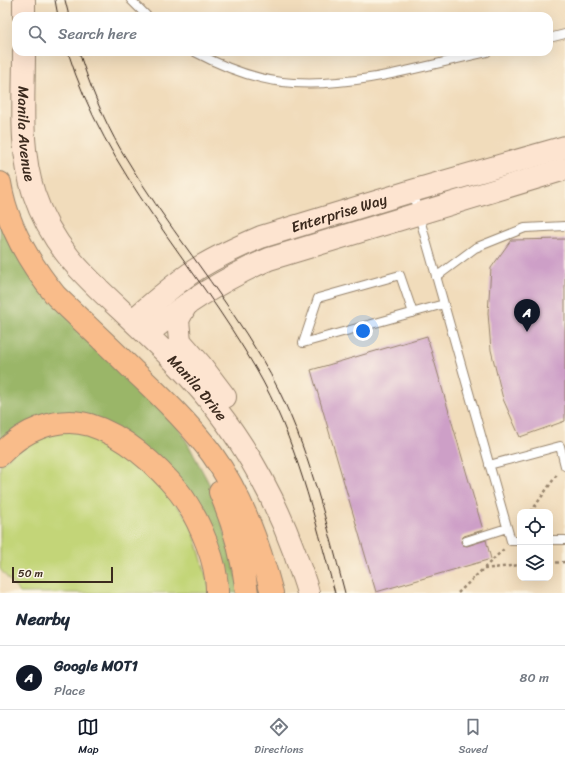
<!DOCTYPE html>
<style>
body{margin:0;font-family:Sriracha,sans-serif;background:#f2f2f3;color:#1f2937}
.controls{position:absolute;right:12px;bottom:12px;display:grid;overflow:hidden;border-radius:8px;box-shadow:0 4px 16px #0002}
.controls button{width:36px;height:36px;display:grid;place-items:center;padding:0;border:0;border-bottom:1px solid #e0e1e3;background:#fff;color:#1f2937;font:20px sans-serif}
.scale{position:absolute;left:12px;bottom:10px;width:101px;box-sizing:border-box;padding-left:4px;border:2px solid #3b2a1e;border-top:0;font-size:11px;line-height:14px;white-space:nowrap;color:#3b2a1e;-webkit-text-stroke:3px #fcf5e5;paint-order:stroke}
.you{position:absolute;left:363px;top:331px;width:14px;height:14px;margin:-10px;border:3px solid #fff;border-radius:50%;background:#1a73e8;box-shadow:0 0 0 6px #1a73e833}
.badge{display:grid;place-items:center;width:26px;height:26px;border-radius:50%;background:#111827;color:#fff;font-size:13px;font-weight:700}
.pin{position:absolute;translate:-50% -33px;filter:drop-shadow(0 1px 2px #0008)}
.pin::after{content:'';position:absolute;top:21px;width:14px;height:12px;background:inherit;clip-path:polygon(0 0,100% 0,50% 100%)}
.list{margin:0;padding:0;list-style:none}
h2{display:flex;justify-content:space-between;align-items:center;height:52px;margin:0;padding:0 16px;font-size:17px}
h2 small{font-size:13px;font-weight:400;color:#747a83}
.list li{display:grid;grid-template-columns:26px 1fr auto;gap:12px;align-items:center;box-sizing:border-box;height:64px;padding:0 16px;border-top:1px solid #e0e1e3}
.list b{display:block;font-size:15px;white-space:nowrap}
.list p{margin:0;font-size:13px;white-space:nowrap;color:#747a83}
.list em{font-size:13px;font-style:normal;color:#747a83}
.icon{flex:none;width:22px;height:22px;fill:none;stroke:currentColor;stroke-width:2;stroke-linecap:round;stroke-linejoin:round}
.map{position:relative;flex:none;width:565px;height:593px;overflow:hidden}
.search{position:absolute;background:#fff;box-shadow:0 4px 16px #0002;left:12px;right:12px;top:12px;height:44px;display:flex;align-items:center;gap:10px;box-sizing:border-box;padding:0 14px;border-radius:12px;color:#747a83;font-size:15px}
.sheet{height:116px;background:#fff}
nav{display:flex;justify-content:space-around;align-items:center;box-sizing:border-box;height:56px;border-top:1px solid #e0e1e3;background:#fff;font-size:11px;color:#747a83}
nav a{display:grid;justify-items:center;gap:2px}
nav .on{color:#111827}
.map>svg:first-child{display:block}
</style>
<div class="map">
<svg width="565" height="593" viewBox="0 0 565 593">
<rect width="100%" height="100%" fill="#fcf5e5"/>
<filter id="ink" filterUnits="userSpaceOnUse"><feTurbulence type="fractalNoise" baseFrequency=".025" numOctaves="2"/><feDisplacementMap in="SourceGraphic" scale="8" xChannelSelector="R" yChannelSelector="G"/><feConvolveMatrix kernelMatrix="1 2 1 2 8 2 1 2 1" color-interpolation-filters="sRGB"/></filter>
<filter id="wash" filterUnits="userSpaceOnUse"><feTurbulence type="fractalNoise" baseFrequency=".012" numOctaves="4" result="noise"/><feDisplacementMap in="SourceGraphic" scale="16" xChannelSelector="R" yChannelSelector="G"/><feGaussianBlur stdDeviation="0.9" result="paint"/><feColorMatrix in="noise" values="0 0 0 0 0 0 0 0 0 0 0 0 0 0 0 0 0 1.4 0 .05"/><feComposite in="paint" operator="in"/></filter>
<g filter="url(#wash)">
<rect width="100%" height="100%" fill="#f1dcbb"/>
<!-- green -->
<path fill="#c3d578" stroke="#7f804b" d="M72,428l60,26 59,68 20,71h-191l-20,-24v-104l25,-23z"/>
<!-- forest -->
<path fill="#9ab668" stroke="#6a7043" d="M0,205l12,34 166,186 36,68 27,100h-19l-18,-74 -111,-102 -93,27z"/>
<g id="blocks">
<!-- building -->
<path fill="#cd9fc7" d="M565,239v182l-45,16 -17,-38 -12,-49 -3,-37 3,-45 20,-28z
M427,336l56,194 -19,6 -2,2 -1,4 2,3 4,1 19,-6 5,19 -115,33 -65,-222z"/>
</g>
</g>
<g filter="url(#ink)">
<use href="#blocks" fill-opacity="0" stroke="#96836c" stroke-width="1"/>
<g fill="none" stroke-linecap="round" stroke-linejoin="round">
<!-- lane casing -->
<g stroke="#96836c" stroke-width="10">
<path id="lane" d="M131,0l16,16
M549,38l16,-4
M195,52c30,16 64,29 98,31 65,4 130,-17 194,-31
M412,191l99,350h9
M436,277l39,-29 50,-20 40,-2
M413,313l-13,-38 -82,23 -15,45 141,-39
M489,465l71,-19 5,20
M550,540h15
M466,541l41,-13"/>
</g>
<!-- secondary casing -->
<g stroke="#96836c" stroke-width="24">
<g id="secondary">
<path d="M24,16v-16"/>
<path id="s1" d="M24,52c0,47 -5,97 10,142 17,51 49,81 87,116 18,17 36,34 53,51 54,54 95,121 121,193 4,13 10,26 13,39"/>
<path d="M186,305l-8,15 2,21 20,23 25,33"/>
<path id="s2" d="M133,320c20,-17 44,-39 67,-53 20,-12 40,-21 61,-30l151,-46 153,-44"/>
<path d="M147,334c37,-30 78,-56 122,-75l296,-90"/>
</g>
</g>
<!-- highway casing -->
<g stroke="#96836c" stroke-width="24">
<path id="highway" d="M0,183c7,43 29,80 56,113 26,25 52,49 77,74 28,26 56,53 79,84 30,42 47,90 60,139
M0,455c22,-24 57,-40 90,-30 33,10 67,40 89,67 16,20 34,60 37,86 1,5 1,10 1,15
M220,492c14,33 23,66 27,101"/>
</g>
<!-- path -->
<path stroke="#96836c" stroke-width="2.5" stroke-dasharray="3 3" stroke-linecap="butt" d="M531,512l27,-39
M550,563l15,-1
M484,569l36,-4
M458,593l47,-45"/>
<!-- lane -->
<use href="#lane" stroke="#fff" stroke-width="8"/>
<!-- secondary -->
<use href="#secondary" stroke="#fde4d0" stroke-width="22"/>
<!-- highway -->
<use href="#highway" stroke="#f9bc8a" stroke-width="22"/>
<!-- tram -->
<path stroke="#3b2a1e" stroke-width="1" d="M55,0l3,16
M65,0l4,16
M68,52c37,121 126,209 188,317 40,69 58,147 79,224
M79,52c11,34 24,67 42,98 43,73 99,138 142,211 42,71 61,152 82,232"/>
</g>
</g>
<g text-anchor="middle" stroke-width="3.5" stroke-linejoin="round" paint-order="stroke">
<!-- street labels -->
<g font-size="15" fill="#3b2a1e" stroke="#fcf5e5">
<text dy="5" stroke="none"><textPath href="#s1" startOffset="82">Manila Avenue</textPath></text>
<text dy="5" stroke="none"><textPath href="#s2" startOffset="235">Enterprise Way</textPath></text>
<text dy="5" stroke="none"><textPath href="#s1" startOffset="399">Manila Drive</textPath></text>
</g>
</g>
</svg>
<div class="controls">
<button><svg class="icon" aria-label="locate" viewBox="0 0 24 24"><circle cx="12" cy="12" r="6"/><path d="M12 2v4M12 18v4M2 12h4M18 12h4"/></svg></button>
<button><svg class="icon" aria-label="layers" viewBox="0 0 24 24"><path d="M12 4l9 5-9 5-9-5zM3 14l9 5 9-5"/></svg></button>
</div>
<div class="scale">50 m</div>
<div class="you"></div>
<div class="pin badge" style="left:527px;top:332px">A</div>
<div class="search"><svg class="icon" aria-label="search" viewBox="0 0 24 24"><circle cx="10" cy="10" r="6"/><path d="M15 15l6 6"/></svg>Search here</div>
</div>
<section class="sheet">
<h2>Nearby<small></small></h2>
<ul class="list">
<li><span class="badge">A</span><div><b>Google MOT1</b><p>Place</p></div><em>80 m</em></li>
</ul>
</section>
<nav>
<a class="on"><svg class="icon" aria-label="map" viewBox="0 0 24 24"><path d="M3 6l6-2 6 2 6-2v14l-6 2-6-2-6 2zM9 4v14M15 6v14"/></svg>Map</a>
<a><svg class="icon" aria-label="directions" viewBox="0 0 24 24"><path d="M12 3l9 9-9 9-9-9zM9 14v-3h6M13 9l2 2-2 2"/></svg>Directions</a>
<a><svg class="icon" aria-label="saved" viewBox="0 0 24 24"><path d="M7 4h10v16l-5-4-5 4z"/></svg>Saved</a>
</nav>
